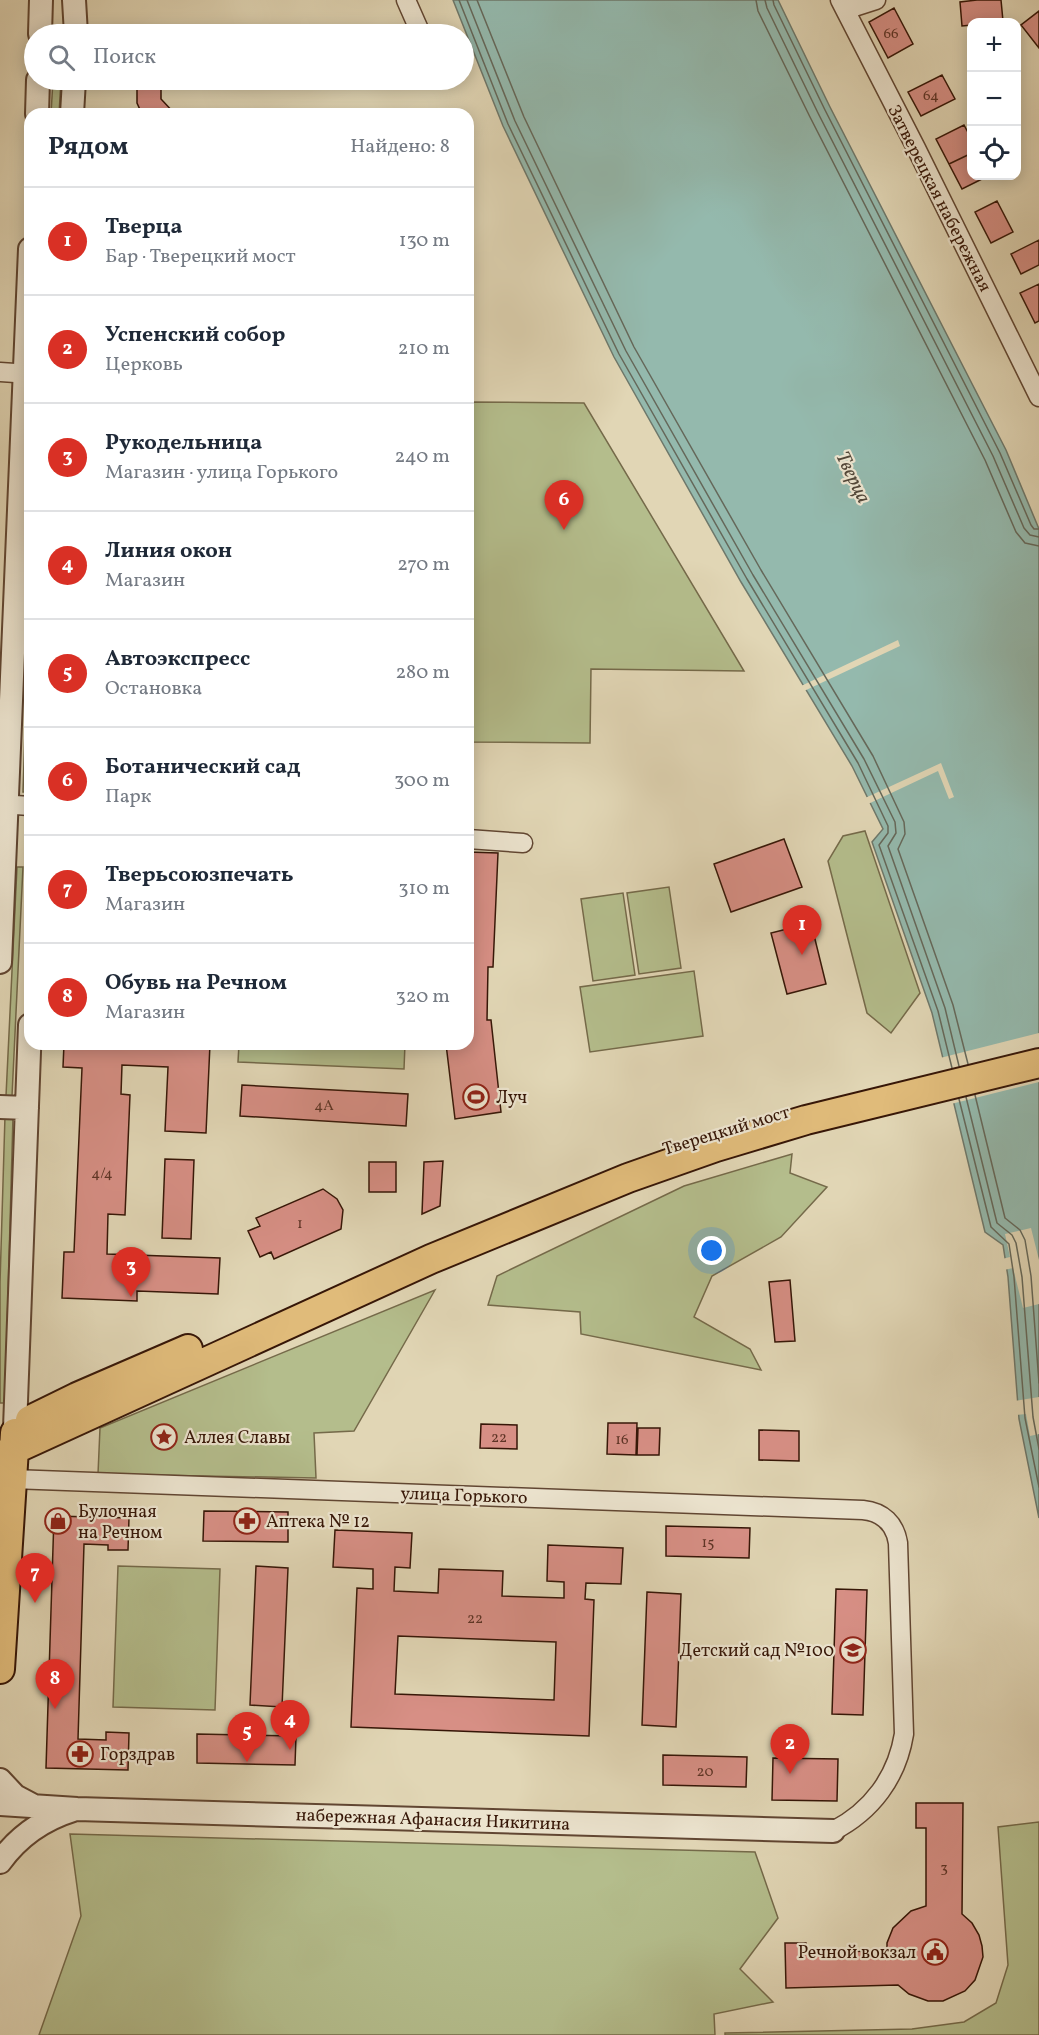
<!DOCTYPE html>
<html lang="ru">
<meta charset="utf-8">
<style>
body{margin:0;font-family:Vollkorn,serif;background:#f6f6f7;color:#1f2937}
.controls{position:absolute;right:18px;top:18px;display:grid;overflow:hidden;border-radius:12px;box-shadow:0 3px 15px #0003}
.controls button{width:54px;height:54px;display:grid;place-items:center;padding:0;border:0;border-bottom:2px solid #e0e1e3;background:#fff;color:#1f2937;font:30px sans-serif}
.you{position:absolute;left:712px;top:1251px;width:21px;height:21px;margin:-15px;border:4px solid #fff;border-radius:50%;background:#1a73e8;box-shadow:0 0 0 9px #1a73e833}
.badge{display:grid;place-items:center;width:39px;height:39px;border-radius:50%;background:#d93025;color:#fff;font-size:20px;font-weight:700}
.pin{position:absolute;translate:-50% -50px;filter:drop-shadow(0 2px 3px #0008)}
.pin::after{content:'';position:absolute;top:32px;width:21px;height:18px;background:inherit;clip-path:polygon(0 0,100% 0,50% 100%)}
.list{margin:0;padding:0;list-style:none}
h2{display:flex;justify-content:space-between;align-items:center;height:78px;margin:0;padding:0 24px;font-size:26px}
h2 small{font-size:20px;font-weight:400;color:#747a83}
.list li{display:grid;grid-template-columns:39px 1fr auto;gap:18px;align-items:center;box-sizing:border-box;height:108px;padding:0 24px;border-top:2px solid #e0e1e3}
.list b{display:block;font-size:22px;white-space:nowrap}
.list p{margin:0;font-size:20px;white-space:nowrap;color:#747a83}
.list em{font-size:20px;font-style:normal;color:#747a83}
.icon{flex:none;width:33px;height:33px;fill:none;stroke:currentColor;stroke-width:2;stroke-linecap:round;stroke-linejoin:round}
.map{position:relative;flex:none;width:1039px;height:2035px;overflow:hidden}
.search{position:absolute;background:#fff;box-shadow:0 3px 15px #0003;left:24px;top:24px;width:450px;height:66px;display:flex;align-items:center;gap:15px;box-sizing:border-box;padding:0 21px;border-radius:33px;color:#747a83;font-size:22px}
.panel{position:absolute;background:#fff;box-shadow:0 3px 15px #0003;left:24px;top:108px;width:450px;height:942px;border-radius:18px}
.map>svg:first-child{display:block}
</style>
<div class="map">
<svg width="1039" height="2035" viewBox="0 0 1039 2035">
<rect width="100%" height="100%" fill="#e1d6b5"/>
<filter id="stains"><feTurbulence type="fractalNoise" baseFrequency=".00333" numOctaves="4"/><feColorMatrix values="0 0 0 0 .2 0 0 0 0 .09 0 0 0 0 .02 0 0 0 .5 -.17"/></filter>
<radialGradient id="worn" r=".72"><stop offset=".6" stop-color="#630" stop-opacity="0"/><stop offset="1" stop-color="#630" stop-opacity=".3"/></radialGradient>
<!-- green -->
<path fill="#b4bd8c" stroke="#756a4a" stroke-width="1.5" d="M53,80h8l-2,34h-8z
M468,402l116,1 160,268 -153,-2 -1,74 -122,-1z
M30,578v198l-1,16h-6z
M865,831l55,162 -29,40 -24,-20 -39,-152 15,-25z
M17,867h6l-11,229h-6z
M669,887l12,81 -42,6 -12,-81z
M623,893l12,82 -42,6 -12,-82z
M694,971l9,65 -113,16 -10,-65z
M239,1044h166l-1,25 -166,-7z
M5,1116h8l-8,287h-5v-120z
M792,1154l-2,19 37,14 -46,50 -69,39 -18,41 56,32 11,21 -180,-36 -1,-22 -92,-7 9,-29 187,-90z
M435,1290l-81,141 -40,2 2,45 -218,-4 2,-46z
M118,1566l102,3 -5,141 -102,-3z
M1039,1822v213h-314v-2l187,-4 52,-7 32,-19 12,-38 -10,-138z
M70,1834l685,18 23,66 -38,51 33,33 -59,12 1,21h-676l42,-119z"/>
<!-- water -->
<path fill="#94b9ad" stroke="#6e786b" stroke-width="1.5" d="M453,0h325l52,107 176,343 33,79v989l-20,-99 -11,-142 -5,-32 -18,-13 -53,-219 -60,-171 11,-13 -31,-63 -111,-184 -127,-225 -111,-231z"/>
<!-- pier -->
<path fill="#e1d6b5" d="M898,640l2,6 -96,45 -3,-5z
M941,763l13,34 -5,2 -11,-28 -70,33 -3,-6z
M1039,1033v49l-88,22 -11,-46z
M1031,1228l8,32v44l-16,4 -10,-40 -9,2 -2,-11 8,-2 -5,-23z
M1039,1397v37l-9,2 -4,-22 -10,1 -1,-14z"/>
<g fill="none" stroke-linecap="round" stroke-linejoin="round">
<!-- shore -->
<path stroke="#65685a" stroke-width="1.5" d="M459,0l49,124 111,230 128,225 111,184 30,63v7l-9,12 59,166 14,57
M467,0l48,121 111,230 127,224 111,184 31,63 1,11 -8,13 57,162 14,58
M477,0l47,117 110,230 127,223 112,186 31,66 1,12 -7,15 55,156 15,59
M756,0l2,11 52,106 175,343 31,72 9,11 14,3
M765,0l2,8 51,105 175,343 31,72 6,7 9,2
M773,0l1,5 51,105 175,343 31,72 3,4h5
M975,1095l30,123 15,12 5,10 6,36 8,107
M966,1097l31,126 15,12 4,8 6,34 11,140 6,32
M959,1099l32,128 18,17 5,33 11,141 14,69"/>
</g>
<!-- building -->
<path fill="#d78f85" stroke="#361607" stroke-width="1.5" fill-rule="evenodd" d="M977,0h24l2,21 -31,1v3l-10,1 -2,-24z
M894,8l19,36 -25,14 -19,-36z
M1039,11v37l-18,-23z
M121,31l184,2v1h-184z
M942,75l13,24 -34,17 -13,-24z
M138,80h23v19l14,15h-33l-5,-11v-18l-17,-2z
M964,125l8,15v13l-23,11 -13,-25z
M972,153v23h16l-26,13 -13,-25z
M997,201l16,31 -22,11 -16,-31z
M1039,240v25l-18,9 -10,-20z
M1039,284v37l-4,2 -15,-30z
M784,839l18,48 -71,25 -17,-48z
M468,852l30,1 -5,114h-5l-1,53h4l10,92 -46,7 -9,-75h22z
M811,923l15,61 -39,10 -16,-61z
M64,1044h146l-4,89 -41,-2 3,-64 -46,-2 -1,29 9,1 -5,120 -17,-1 -1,40 113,4 -2,36 -81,-3v10l-75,-3 2,-46h10l8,-184 -19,-1z
M242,1085l166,9 -2,32 -166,-10z
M165,1159l29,1 -3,79 -29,-1z
M443,1161l-3,45 -18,8 2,-52z
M369,1162h27v30h-27z
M323,1189l14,10 6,11 -2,19 -67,30 -3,-7 -11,5 -12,-26 12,-5 -4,-8z
M790,1280l5,61 -20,1 -6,-60z
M608,1423h29l-1,32 -29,-1z
M481,1424l36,1v24l-37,-1z
M638,1428h22l-1,27h-22z
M759,1430l40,1v30l-40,-1z
M204,1511l84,1v30l-85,-1z
M54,1516l75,2 -1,32h-20v-5l-24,-1 -6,195 28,1v-8l23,1 -1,37 -82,-2z
M666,1526l84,2 -1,30 -83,-2z
M335,1530l77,3 -2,35 -15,-1 -1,24 44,2 1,-24 64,2 -1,25 62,2v-16l-17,-1 1,-36 75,3 -2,36 -35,-1 -1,16 9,1 -5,136 -238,-9 6,-139 16,1v-20l-40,-2zM398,1636l158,6 -2,58 -159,-6z
M256,1566l32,2 -6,139 -32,-2z
M836,1589l31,1 -4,125 -31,-1z
M647,1592l34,2 -5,133 -34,-2z
M197,1734l99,2 -1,29 -98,-2z
M663,1755l84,2 -1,30 -83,-2z
M773,1758l65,1 -1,42 -65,-1z
M916,1803h47l-1,111 10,9 7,12 3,11 1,11 -8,23 -10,11 -22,10h-15l-19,-7 -11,-9 -112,3 -1,-45h21l1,9 80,-1v-8l6,-15 18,-17 15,-5v-78h-10z"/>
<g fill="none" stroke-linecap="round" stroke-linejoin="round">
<!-- minor casing -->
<g stroke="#614632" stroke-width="21">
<path id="minor" d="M406,0l15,34
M840,0l76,148 123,249
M845,10l31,-10
M0,372l30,2
M0,804l30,2
M468,839l55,4
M12,1479l851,31c20,2 32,14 35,33l6,191c-7,43 -32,77 -71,97"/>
</g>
<!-- tertiary casing -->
<g stroke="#614632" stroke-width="26">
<path id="tertiary" d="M74,0l2,34
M40,34l1,-34
M37,114l1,-34
M72,114l2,-34
M0,962l30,-713
M0,1107l27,1
M15,1428l15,-403
M0,1780l15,16 17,9
M0,1804l77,5 756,22
M0,1862c18,-25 44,-43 73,-52"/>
</g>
<!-- primary casing -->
<g stroke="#361607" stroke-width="32">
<path id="primary" d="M30,1420l47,-23 111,-48
M0,1456l431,-197 197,-81 88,-31 90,-27 233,-57
M0,1669l15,-236"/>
</g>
<!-- minor -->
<use href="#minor" stroke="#ece4cf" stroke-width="18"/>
<!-- tertiary -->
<use href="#tertiary" stroke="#ece4cf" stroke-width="22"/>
<!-- primary -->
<use href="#primary" stroke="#e0bb7a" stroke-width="28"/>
</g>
<!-- icons -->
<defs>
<g id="stadium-ring" transform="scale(1.35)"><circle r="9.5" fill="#ece4cf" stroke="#8f2418" stroke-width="1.5"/><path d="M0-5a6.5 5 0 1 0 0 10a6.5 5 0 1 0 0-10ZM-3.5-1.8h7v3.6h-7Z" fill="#8f2418"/></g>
<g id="sight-ring" transform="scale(1.35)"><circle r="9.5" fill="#ece4cf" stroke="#8f2418" stroke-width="1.5"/><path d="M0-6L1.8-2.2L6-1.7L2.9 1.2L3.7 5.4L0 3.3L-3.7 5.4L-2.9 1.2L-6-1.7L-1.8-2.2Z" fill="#8f2418"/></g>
<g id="shop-ring" transform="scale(1.35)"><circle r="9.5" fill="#ece4cf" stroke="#8f2418" stroke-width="1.5"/><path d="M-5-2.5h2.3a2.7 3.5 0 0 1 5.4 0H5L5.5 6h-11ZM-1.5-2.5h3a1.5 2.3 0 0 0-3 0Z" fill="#8f2418"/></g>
<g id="pharmacy-ring" transform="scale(1.35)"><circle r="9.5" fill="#ece4cf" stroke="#8f2418" stroke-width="1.5"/><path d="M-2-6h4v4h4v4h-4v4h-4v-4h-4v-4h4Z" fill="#8f2418"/></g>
<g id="school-ring" transform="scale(1.35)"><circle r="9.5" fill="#ece4cf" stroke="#8f2418" stroke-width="1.5"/><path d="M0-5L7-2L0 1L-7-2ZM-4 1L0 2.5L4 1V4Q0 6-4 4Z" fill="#8f2418"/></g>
<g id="civic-ring" transform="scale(1.35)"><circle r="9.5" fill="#ece4cf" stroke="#8f2418" stroke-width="1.5"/><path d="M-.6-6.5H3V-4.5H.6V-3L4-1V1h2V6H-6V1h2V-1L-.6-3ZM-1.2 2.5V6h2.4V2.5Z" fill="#8f2418"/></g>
</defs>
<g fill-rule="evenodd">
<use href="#stadium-ring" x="476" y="1097"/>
<use href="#sight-ring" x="164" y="1437"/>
<use href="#shop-ring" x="58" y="1521"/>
<use href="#pharmacy-ring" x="247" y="1521"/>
<use href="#school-ring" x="853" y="1650"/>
<use href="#pharmacy-ring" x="80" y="1754"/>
<use href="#civic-ring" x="935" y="1952"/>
</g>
<g text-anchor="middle" stroke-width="4.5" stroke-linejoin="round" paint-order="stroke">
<!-- number labels -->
<g font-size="15" fill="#5e3426">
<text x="891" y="38">66</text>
<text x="931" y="100">64</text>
<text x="324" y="1110">4А</text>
<text x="102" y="1178">4/4</text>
<text x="300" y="1228">1</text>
<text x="499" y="1442">22</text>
<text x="622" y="1444">16</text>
<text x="708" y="1547">15</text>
<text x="475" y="1623">22</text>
<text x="705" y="1776">20</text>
<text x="944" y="1872">3</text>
</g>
<!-- street labels -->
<g font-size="18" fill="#361607" stroke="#ece4cf">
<text transform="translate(940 198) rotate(63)" y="6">Затверецкая набережная</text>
<text transform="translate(726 1130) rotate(-17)" y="6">Тверецкий мост</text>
<text transform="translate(464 1495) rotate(2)" y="6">улица Горького</text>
<text transform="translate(433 1819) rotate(2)" y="6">набережная Афанасия Никитина</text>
</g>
<!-- poi labels -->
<g font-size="18" fill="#361607" stroke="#ece4cf" text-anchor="start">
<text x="496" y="1103">Луч</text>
<text x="184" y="1443">Аллея Славы</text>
<text x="78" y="1517">Булочная<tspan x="78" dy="21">на Речном</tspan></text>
<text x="266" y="1527">Аптека № 12</text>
<text x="834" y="1656" text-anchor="end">Детский сад №100</text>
<text x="100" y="1760">Горздрав</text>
<text x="916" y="1958" text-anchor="end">Речной вокзал</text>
</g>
<!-- water labels -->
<g font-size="20" font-style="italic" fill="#524739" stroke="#ece4cf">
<text transform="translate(854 477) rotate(64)" y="7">Тверца</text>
</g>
</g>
<rect width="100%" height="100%" filter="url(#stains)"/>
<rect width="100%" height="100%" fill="url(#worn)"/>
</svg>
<div class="controls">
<button>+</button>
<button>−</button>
<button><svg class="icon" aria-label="locate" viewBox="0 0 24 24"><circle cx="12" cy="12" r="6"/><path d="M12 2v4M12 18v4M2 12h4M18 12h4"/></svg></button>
</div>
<div class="you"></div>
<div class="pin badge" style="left:802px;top:955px">1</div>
<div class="pin badge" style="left:790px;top:1774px">2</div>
<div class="pin badge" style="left:131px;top:1297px">3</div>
<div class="pin badge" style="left:290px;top:1750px">4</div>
<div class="pin badge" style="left:247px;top:1762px">5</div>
<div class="pin badge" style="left:564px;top:530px">6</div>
<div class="pin badge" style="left:35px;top:1603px">7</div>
<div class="pin badge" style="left:55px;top:1709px">8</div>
<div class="search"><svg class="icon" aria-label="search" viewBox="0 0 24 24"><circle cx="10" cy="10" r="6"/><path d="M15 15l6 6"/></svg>Поиск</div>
<section class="panel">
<h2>Рядом<small>Найдено: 8</small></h2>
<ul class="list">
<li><span class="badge">1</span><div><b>Тверца</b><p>Бар · Тверецкий мост</p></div><em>130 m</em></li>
<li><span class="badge">2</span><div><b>Успенский собор</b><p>Церковь</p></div><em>210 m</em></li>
<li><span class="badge">3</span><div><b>Рукодельница</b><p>Магазин · улица Горького</p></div><em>240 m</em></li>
<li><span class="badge">4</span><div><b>Линия окон</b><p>Магазин</p></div><em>270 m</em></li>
<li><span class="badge">5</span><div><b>Автоэкспресс</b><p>Остановка</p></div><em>280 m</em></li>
<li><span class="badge">6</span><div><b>Ботанический сад</b><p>Парк</p></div><em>300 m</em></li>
<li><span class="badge">7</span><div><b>Тверьсоюзпечать</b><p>Магазин</p></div><em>310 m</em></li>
<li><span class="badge">8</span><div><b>Обувь на Речном</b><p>Магазин</p></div><em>320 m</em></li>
</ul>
</section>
</div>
